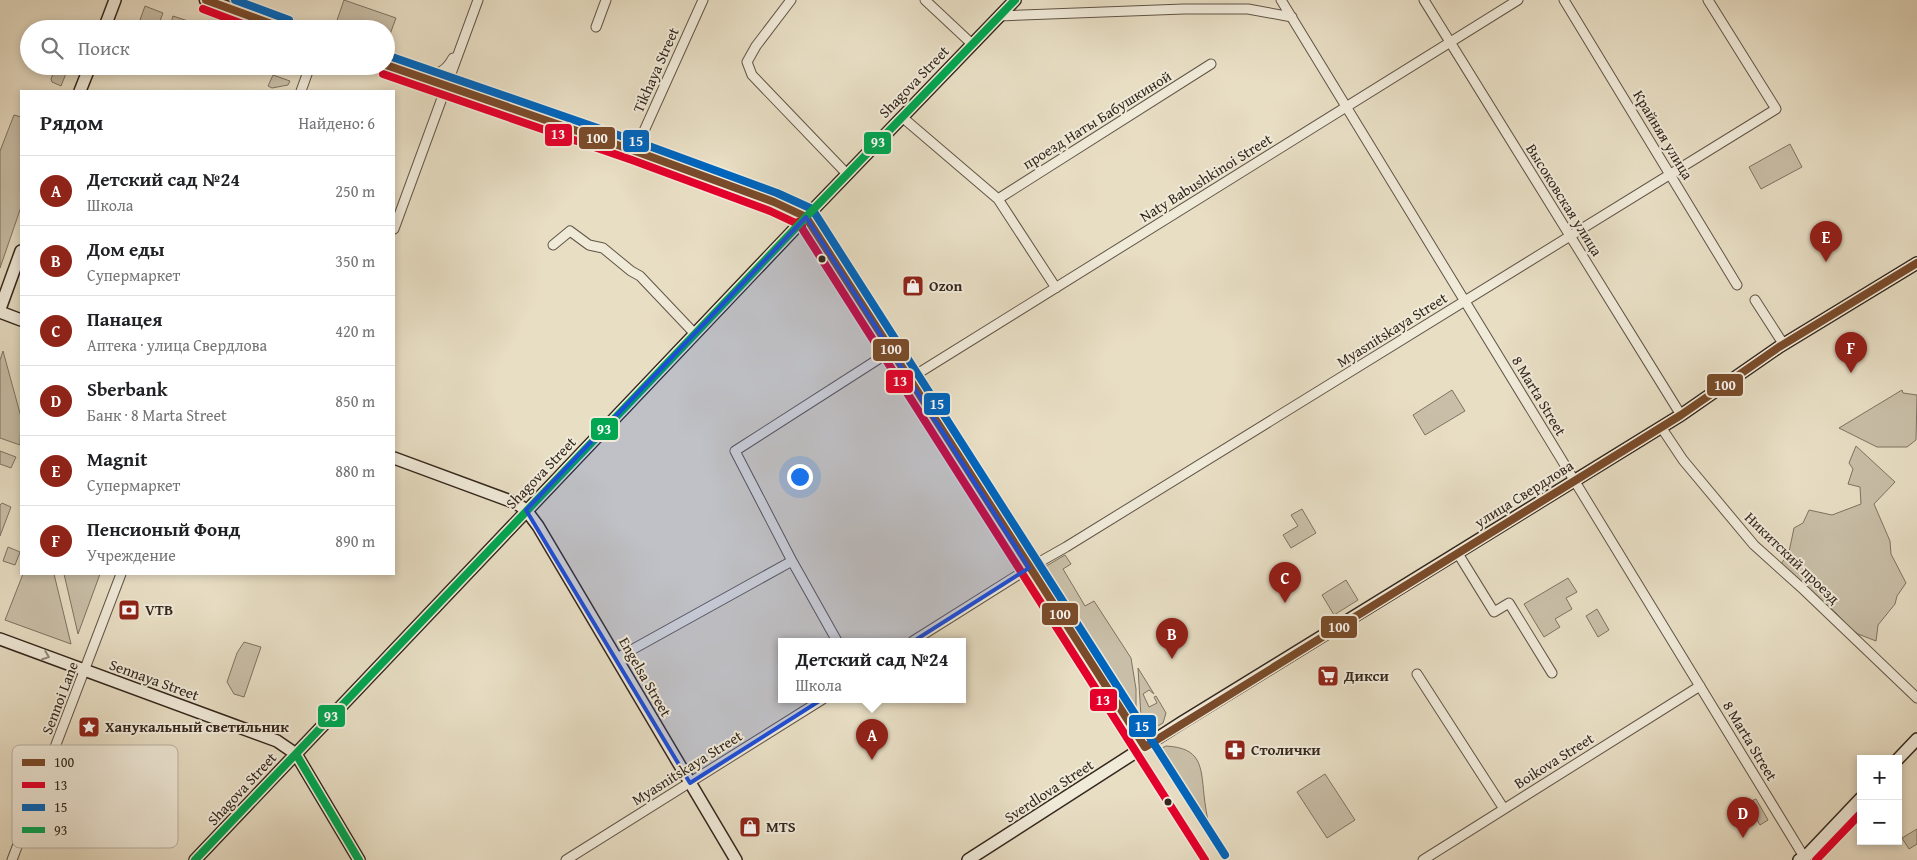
<!DOCTYPE html>
<html lang="ru">
<meta charset="utf-8">
<style>
body{margin:0;font-family:"Gentium Book Plus",serif;background:#f2f2f2;color:#202124}
.controls{position:absolute;right:15px;bottom:15px;display:grid;overflow:hidden;border-radius:0px;box-shadow:0 2px 8px #0003}
.controls button{width:45px;height:45px;display:grid;place-items:center;padding:0;border:0;border-bottom:1px solid #e0e0e0;background:#fff;color:#202124;font:25px sans-serif}
.you{position:absolute;left:799px;top:476px;width:18px;height:18px;margin:-12px;border:4px solid #fff;border-radius:50%;background:#1a73e8;box-shadow:0 0 0 8px #1a73e833}
.badge{display:grid;place-items:center;width:32px;height:32px;border-radius:50%;background:#8f2418;color:#fff;font-size:16px;font-weight:700}
.pin{position:absolute;translate:-50% -41px;filter:drop-shadow(0 1px 2px #0008)}
.pin::after{content:'';position:absolute;top:26px;width:18px;height:15px;background:inherit;clip-path:polygon(0 0,100% 0,50% 100%)}
.popup{position:absolute;left:778px;top:638px;width:188px;height:65px;box-sizing:border-box;display:grid;place-content:center;border-radius:0px;background:#fff;filter:drop-shadow(0 1px 4px #0005);font-size:16px;white-space:nowrap;color:#757577}
.popup b{font-size:19px;color:#202124}
.popup::after{content:'';position:absolute;left:50%;top:100%;margin-left:-10px;border:10px solid transparent;border-top-color:#fff}
.list{margin:0;padding:0;list-style:none}
h2{display:flex;justify-content:space-between;align-items:center;height:65px;margin:0;padding:0 20px;font-size:21px}
h2 small{font-size:16px;font-weight:400;color:#757577}
.list li{display:grid;grid-template-columns:32px 1fr auto;gap:15px;align-items:center;box-sizing:border-box;height:70px;padding:0 20px;border-top:1px solid #e0e0e0}
.list b{display:block;font-size:19px;white-space:nowrap}
.list p{margin:0;font-size:16px;white-space:nowrap;color:#757577}
.list em{font-size:16px;font-style:normal;color:#757577}
.icon{flex:none;width:28px;height:28px;fill:none;stroke:currentColor;stroke-width:2;stroke-linecap:round;stroke-linejoin:round}
.map{position:relative;flex:none;width:1917px;height:860px;overflow:hidden}
.search{position:absolute;background:#fff;box-shadow:0 2px 8px #0003;left:20px;top:20px;width:375px;height:55px;display:flex;align-items:center;gap:12px;box-sizing:border-box;padding:0 18px;border-radius:28px;color:#757577;font-size:19px}
.panel{position:absolute;background:#fff;box-shadow:0 2px 8px #0003;left:20px;top:90px;width:375px;height:485px;border-radius:0px}
.map>svg:first-child{display:block}
</style>
<div class="map">
<svg width="1917" height="860" viewBox="0 0 1917 860">
<rect width="100%" height="100%" fill="#e8dec4"/>
<filter id="stains"><feTurbulence type="fractalNoise" baseFrequency=".004" numOctaves="4"/><feColorMatrix values="0 0 0 0 .2 0 0 0 0 .09 0 0 0 0 .02 0 0 0 .5 -.17"/></filter>
<radialGradient id="worn" r=".72"><stop offset=".6" stop-color="#630" stop-opacity="0"/><stop offset="1" stop-color="#630" stop-opacity=".3"/></radialGradient>
<!-- green -->
<path fill="#c9bfa8" stroke="#7e7362" d="M344,0l52,18 -10,27v-16h-44l-7,-3z
M145,6l18,7 -5,13 -18,-6z
M173,16l18,6 -2,7h-20z
M56,66h13l-8,20 -9,-4 -1,-3z
M273,75l17,6 -2,4 -16,3 -4,-2z
M14,115l7,2v90l-21,61v-117z
M1790,144l12,23 -41,22 -12,-22z
M3,351l18,66 -1,28 -20,-7v-78z
M1452,390l13,21 -40,24 -12,-20z
M1902,390l1,3 14,2 -1,45 -9,7h-30l-38,-19z
M1856,446l39,36 -21,22 16,37 1,13 15,29 -9,13 -2,8 -17,21 -2,16 -18,-7 -11,-8 -11,-13 -55,-49 8,-12 5,-24 9,-5 6,-13 23,5 29,-11 -1,-17 -12,-3 5,-15 -4,-6z
M0,451l16,6 -5,11 -11,-4z
M2,503l9,4 -11,29v-31z
M1302,509l14,24 -25,15 -8,-13 15,-9 -7,-11z
M8,547l12,5 -5,13 -12,-4z
M1065,555l6,9 -8,5 22,37 9,-5 37,57 5,31v25l-93,-146z
M23,574h31l17,70 -66,-24z
M64,574h36l-22,60z
M1568,578l9,14 -11,6 6,11 -17,10 5,8 -16,10 -20,-33z
M1346,580l12,20 -24,15 -12,-20z
M1597,609l12,21 -11,7 -12,-21z
M244,642l17,5 -17,50 -10,-3 -7,-12 10,-29z
M1138,668l16,26 -5,-4 -6,4 6,13 8,-4 -3,-6 2,-1 10,17 -3,10 -14,8 -8,-14z
M1166,746c35,2 35,19 38,49 1,10 3,21 5,31l-49,-77z
M1325,774l30,46 -28,18 -30,-46z
M1756,799l12,21 -8,5 -13,-22z
M1917,829v15l-8,5 -7,-11z"/>
<g fill="none" stroke-linecap="round" stroke-linejoin="round">
<!-- street casing -->
<g stroke="#615547" stroke-width="11">
<path id="street" d="M791,0l-35,46 -9,16 5,13 95,99
M925,0l47,44
M1281,0l525,860
M1424,0l257,415
M1564,0l173,285
M999,16l185,-7h64l44,8
M596,27l10,-27
M424,75c14,0 22,-4 29,-17
M301,91l9,-25
M902,117l96,82 58,89
M635,151l68,-151
M998,199l213,-135
M394,229l84,-229
M553,245l17,-14 19,14 14,3 28,23 9,5 55,58
M1755,300l29,45
M909,379l609,-379
M1661,427l22,33 71,85 50,45 113,108
M1457,552l37,60 15,-9 43,70
M837,641l-45,-80 -57,-110 156,-100
M913,641l116,-73 37,-21 710,-438 -68,-109
M617,658l175,-97
M1417,674l87,135
M12,860l109,-286
M566,860l257,-161
M1423,860l277,-174"/>
</g>
<!-- secondary casing -->
<g stroke="#34271d" stroke-width="14">
<path id="secondary" d="M104,29l11,-29
M80,91l10,-25
M0,309l21,-58
M0,312l21,8
M394,458l122,45 10,7 12,16 198,334
M0,639l277,102 19,13 63,106
M1898,759l19,-20
M195,860l611,-643 209,-217
M968,860l213,-137 500,-308 98,-68 138,-84
M1799,860l6,-3 56,-59"/>
</g>
<!-- primary casing -->
<g stroke="#34271d" stroke-width="15">
<path id="primary" d="M206,0l80,29
M386,65l249,86 139,51 32,15 411,643"/>
</g>
<!-- street -->
<use href="#street" stroke="#f0ead9" stroke-width="9"/>
<!-- secondary -->
<use href="#secondary" stroke="#f0ead9" stroke-width="11"/>
<!-- primary -->
<use href="#primary" stroke="#e8dec4" stroke-width="12"/>
<!-- bus-1 casing -->
<g stroke="#f0ead9" stroke-width="11">
<path id="bus-1" d="M206,0l79,29
M386,65l249,86 139,51 32,15
M806,217l339,530
M1145,747l536,-332 98,-68 138,-84"/>
</g>
<!-- bus-2 casing -->
<g stroke="#f0ead9" stroke-width="11">
<path id="bus-2" d="M203,9l53,20
M383,74l249,86 138,51 32,15
M798,222l407,638
M1816,860l45,-47"/>
</g>
<!-- bus-3 casing -->
<g stroke="#f0ead9" stroke-width="11">
<path id="bus-3" d="M235,0l54,20
M389,56l249,86 139,51 33,15
M814,212l411,643"/>
</g>
<!-- bus-4 casing -->
<g stroke="#f0ead9" stroke-width="11">
<path id="bus-4" d="M296,754l63,106
M195,860l611,-643 209,-217"/>
</g>
<!-- bus-1 -->
<use href="#bus-1" stroke="#7a4b2a" stroke-width="8"/>
<!-- bus-2 -->
<use href="#bus-2" stroke="#e4002b" stroke-width="8"/>
<!-- bus-3 -->
<use href="#bus-3" stroke="#0065bd" stroke-width="8"/>
<!-- bus-4 -->
<use href="#bus-4" stroke="#00a651" stroke-width="8"/>
</g>
<!-- one-way arrows -->
<defs><path id="oneway-chevron" d="M-2-3.5L2.5 0L-2 3.5" fill="none" stroke-width="1.6" stroke-linecap="round" stroke-linejoin="round" transform="scale(1.25)"/></defs>
<use stroke="#92887b" href="#oneway-chevron" transform="translate(46 656) rotate(21)"/>
<!-- marked area -->
<path fill="#1d4ed8" fill-opacity="0.2" stroke="#1d4ed8" stroke-width="4" stroke-linejoin="round" d="M806,217l223,351 -339,215 -164,-273z"/>
<!-- icons -->
<defs>
<g id="shop-square" transform="scale(1.125)"><rect x="-9" y="-9" width="18" height="18" rx="4" fill="#8f2418" stroke="#f0ead9"/><path d="M-5-2.5h2.3a2.7 3.5 0 0 1 5.4 0H5L5.5 6h-11ZM-1.5-2.5h3a1.5 2.3 0 0 0-3 0Z" fill="#fff"/></g>
<g id="bank-square" transform="scale(1.125)"><rect x="-9" y="-9" width="18" height="18" rx="4" fill="#8f2418" stroke="#f0ead9"/><path d="M-6-4H6V4H-6ZM0-2.3a2.3 2.3 0 1 0 0 4.6a2.3 2.3 0 1 0 0-4.6Z" fill="#fff"/></g>
<g id="supermarket-square" transform="scale(1.125)"><rect x="-9" y="-9" width="18" height="18" rx="4" fill="#8f2418" stroke="#f0ead9"/><path d="M-6-5.5h2.5l.6 2H6L4.5 2H-2.5L-4.4-4H-6ZM-1.5 3.2a1.3 1.3 0 1 0 .1 0ZM3 3.2a1.3 1.3 0 1 0 .1 0Z" fill="#fff"/></g>
<g id="sight-square" transform="scale(1.125)"><rect x="-9" y="-9" width="18" height="18" rx="4" fill="#8f2418" stroke="#f0ead9"/><path d="M0-6L1.8-2.2L6-1.7L2.9 1.2L3.7 5.4L0 3.3L-3.7 5.4L-2.9 1.2L-6-1.7L-1.8-2.2Z" fill="#fff"/></g>
<g id="pharmacy-square" transform="scale(1.125)"><rect x="-9" y="-9" width="18" height="18" rx="4" fill="#8f2418" stroke="#f0ead9"/><path d="M-2-6h4v4h4v4h-4v4h-4v-4h-4v-4h4Z" fill="#fff"/></g>
</defs>
<g fill-rule="evenodd">
<use href="#shop-square" x="913" y="286"/>
<use href="#bank-square" x="129" y="610"/>
<use href="#supermarket-square" x="1328" y="676"/>
<use href="#sight-square" x="89" y="727"/>
<use href="#pharmacy-square" x="1235" y="750"/>
<use href="#shop-square" x="750" y="827"/>
</g>
<!-- markers -->
<g fill="#34271d" stroke="#f0ead9" stroke-width="2">
<circle cx="822" cy="259" r="4.5"/>
<circle cx="1168" cy="802" r="4.5"/>
</g>
<g text-anchor="middle" stroke-width="4" stroke-linejoin="round" paint-order="stroke">
<!-- street labels -->
<g font-size="15" fill="#34271d" stroke="#f0ead9">
<text transform="translate(656 70) rotate(-66)" y="5">Tikhaya Street</text>
<text transform="translate(914 82) rotate(-46)" y="5">Shagova Street</text>
<text transform="translate(1097 120) rotate(-32)" y="5">проезд Наты Бабушкиной</text>
<text transform="translate(1663 135) rotate(59)" y="5">Крайняя улица</text>
<text transform="translate(1206 178) rotate(-32)" y="5">Naty Babushkinoi Street</text>
<text transform="translate(1564 200) rotate(58)" y="5">Высоковская улица</text>
<text transform="translate(1392 330) rotate(-32)" y="5">Myasnitskaya Street</text>
<text transform="translate(1539 396) rotate(59)" y="5">8 Marta Street</text>
<text transform="translate(541 473) rotate(-46)" y="5">Shagova Street</text>
<text transform="translate(1524 494) rotate(-32)" y="5">улица Свердлова</text>
<text transform="translate(1792 558) rotate(44)" y="5">Никитский проезд</text>
<text transform="translate(645 677) rotate(60)" y="5">Engelsa Street</text>
<text transform="translate(154 680) rotate(20)" y="5">Sennaya Street</text>
<text transform="translate(60 698) rotate(-69)" y="5">Sennoi Lane</text>
<text transform="translate(1750 741) rotate(59)" y="5">8 Marta Street</text>
<text transform="translate(1554 761) rotate(-32)" y="5">Boikova Street</text>
<text transform="translate(687 768) rotate(-32)" y="5">Myasnitskaya Street</text>
<text transform="translate(242 789) rotate(-47)" y="5">Shagova Street</text>
<text transform="translate(1049 791) rotate(-33)" y="5">Sverdlova Street</text>
</g>
<!-- poi labels -->
<g font-size="15" font-weight="bold" fill="#34271d" stroke="#f0ead9" text-anchor="start">
<text x="929" y="291">Ozon</text>
<text x="145" y="615">VTB</text>
<text x="1344" y="681">Дикси</text>
<text x="105" y="732">Ханукальный светильник</text>
<text x="1251" y="755">Столички</text>
<text x="766" y="832">MTS</text>
</g>
</g>
<!-- legend -->
<rect x="12" y="745" width="166" height="103" rx="8" fill="#f0ead9" stroke="#b8b0a1" stroke-width="1"/>
<rect x="22" y="759" width="23" height="7" fill="#7a4b2a"/>
<rect x="22" y="782" width="23" height="6" fill="#e4002b"/>
<rect x="22" y="804" width="23" height="7" fill="#0065bd"/>
<rect x="22" y="827" width="23" height="6" fill="#00a651"/>
<g font-size="14" fill="#34271d">
<text x="54" y="767">100</text>
<text x="54" y="790">13</text>
<text x="54" y="812">15</text>
<text x="54" y="835">93</text>
</g>
<g stroke="#f0ead9" stroke-width="2">
<rect x="544" y="123" width="29" height="24" rx="5" fill="#e4002b"/>
<rect x="578" y="126" width="38" height="24" rx="5" fill="#7a4b2a"/>
<rect x="622" y="129" width="28" height="24" rx="5" fill="#0065bd"/>
<rect x="863" y="131" width="29" height="24" rx="5" fill="#00a651"/>
<rect x="872" y="338" width="38" height="24" rx="5" fill="#7a4b2a"/>
<rect x="885" y="369" width="29" height="25" rx="5" fill="#e4002b"/>
<rect x="1706" y="373" width="38" height="24" rx="5" fill="#7a4b2a"/>
<rect x="923" y="392" width="28" height="24" rx="5" fill="#0065bd"/>
<rect x="590" y="417" width="29" height="24" rx="5" fill="#00a651"/>
<rect x="1041" y="602" width="38" height="24" rx="5" fill="#7a4b2a"/>
<rect x="1320" y="615" width="38" height="24" rx="5" fill="#7a4b2a"/>
<rect x="1089" y="688" width="29" height="24" rx="5" fill="#e4002b"/>
<rect x="317" y="704" width="29" height="24" rx="5" fill="#00a651"/>
<rect x="1128" y="714" width="29" height="24" rx="5" fill="#0065bd"/>
</g>
<g font-size="14" text-anchor="middle" font-weight="bold" fill="#fff">
<text x="558" y="139">13</text>
<text x="597" y="143">100</text>
<text x="636" y="146">15</text>
<text x="878" y="147">93</text>
<text x="891" y="354">100</text>
<text x="900" y="386">13</text>
<text x="1725" y="390">100</text>
<text x="937" y="409">15</text>
<text x="604" y="434">93</text>
<text x="1060" y="619">100</text>
<text x="1339" y="632">100</text>
<text x="1103" y="705">13</text>
<text x="331" y="721">93</text>
<text x="1142" y="731">15</text>
</g>
<rect width="100%" height="100%" filter="url(#stains)"/>
<rect width="100%" height="100%" fill="url(#worn)"/>
</svg>
<div class="controls">
<button>+</button>
<button>−</button>
</div>
<div class="you"></div>
<div class="pin badge" style="left:872px;top:760px">A</div>
<div class="popup"><b>Детский сад №24</b>Школа</div>
<div class="pin badge" style="left:1172px;top:659px">B</div>
<div class="pin badge" style="left:1285px;top:603px">C</div>
<div class="pin badge" style="left:1743px;top:838px">D</div>
<div class="pin badge" style="left:1826px;top:262px">E</div>
<div class="pin badge" style="left:1851px;top:373px">F</div>
<div class="search"><svg class="icon" aria-label="search" viewBox="0 0 24 24"><circle cx="10" cy="10" r="6"/><path d="M15 15l6 6"/></svg>Поиск</div>
<section class="panel">
<h2>Рядом<small>Найдено: 6</small></h2>
<ul class="list">
<li><span class="badge">A</span><div><b>Детский сад №24</b><p>Школа</p></div><em>250 m</em></li>
<li><span class="badge">B</span><div><b>Дом еды</b><p>Супермаркет</p></div><em>350 m</em></li>
<li><span class="badge">C</span><div><b>Панацея</b><p>Аптека · улица Свердлова</p></div><em>420 m</em></li>
<li><span class="badge">D</span><div><b>Sberbank</b><p>Банк · 8 Marta Street</p></div><em>850 m</em></li>
<li><span class="badge">E</span><div><b>Magnit</b><p>Супермаркет</p></div><em>880 m</em></li>
<li><span class="badge">F</span><div><b>Пенсионый Фонд</b><p>Учреждение</p></div><em>890 m</em></li>
</ul>
</section>
</div>
